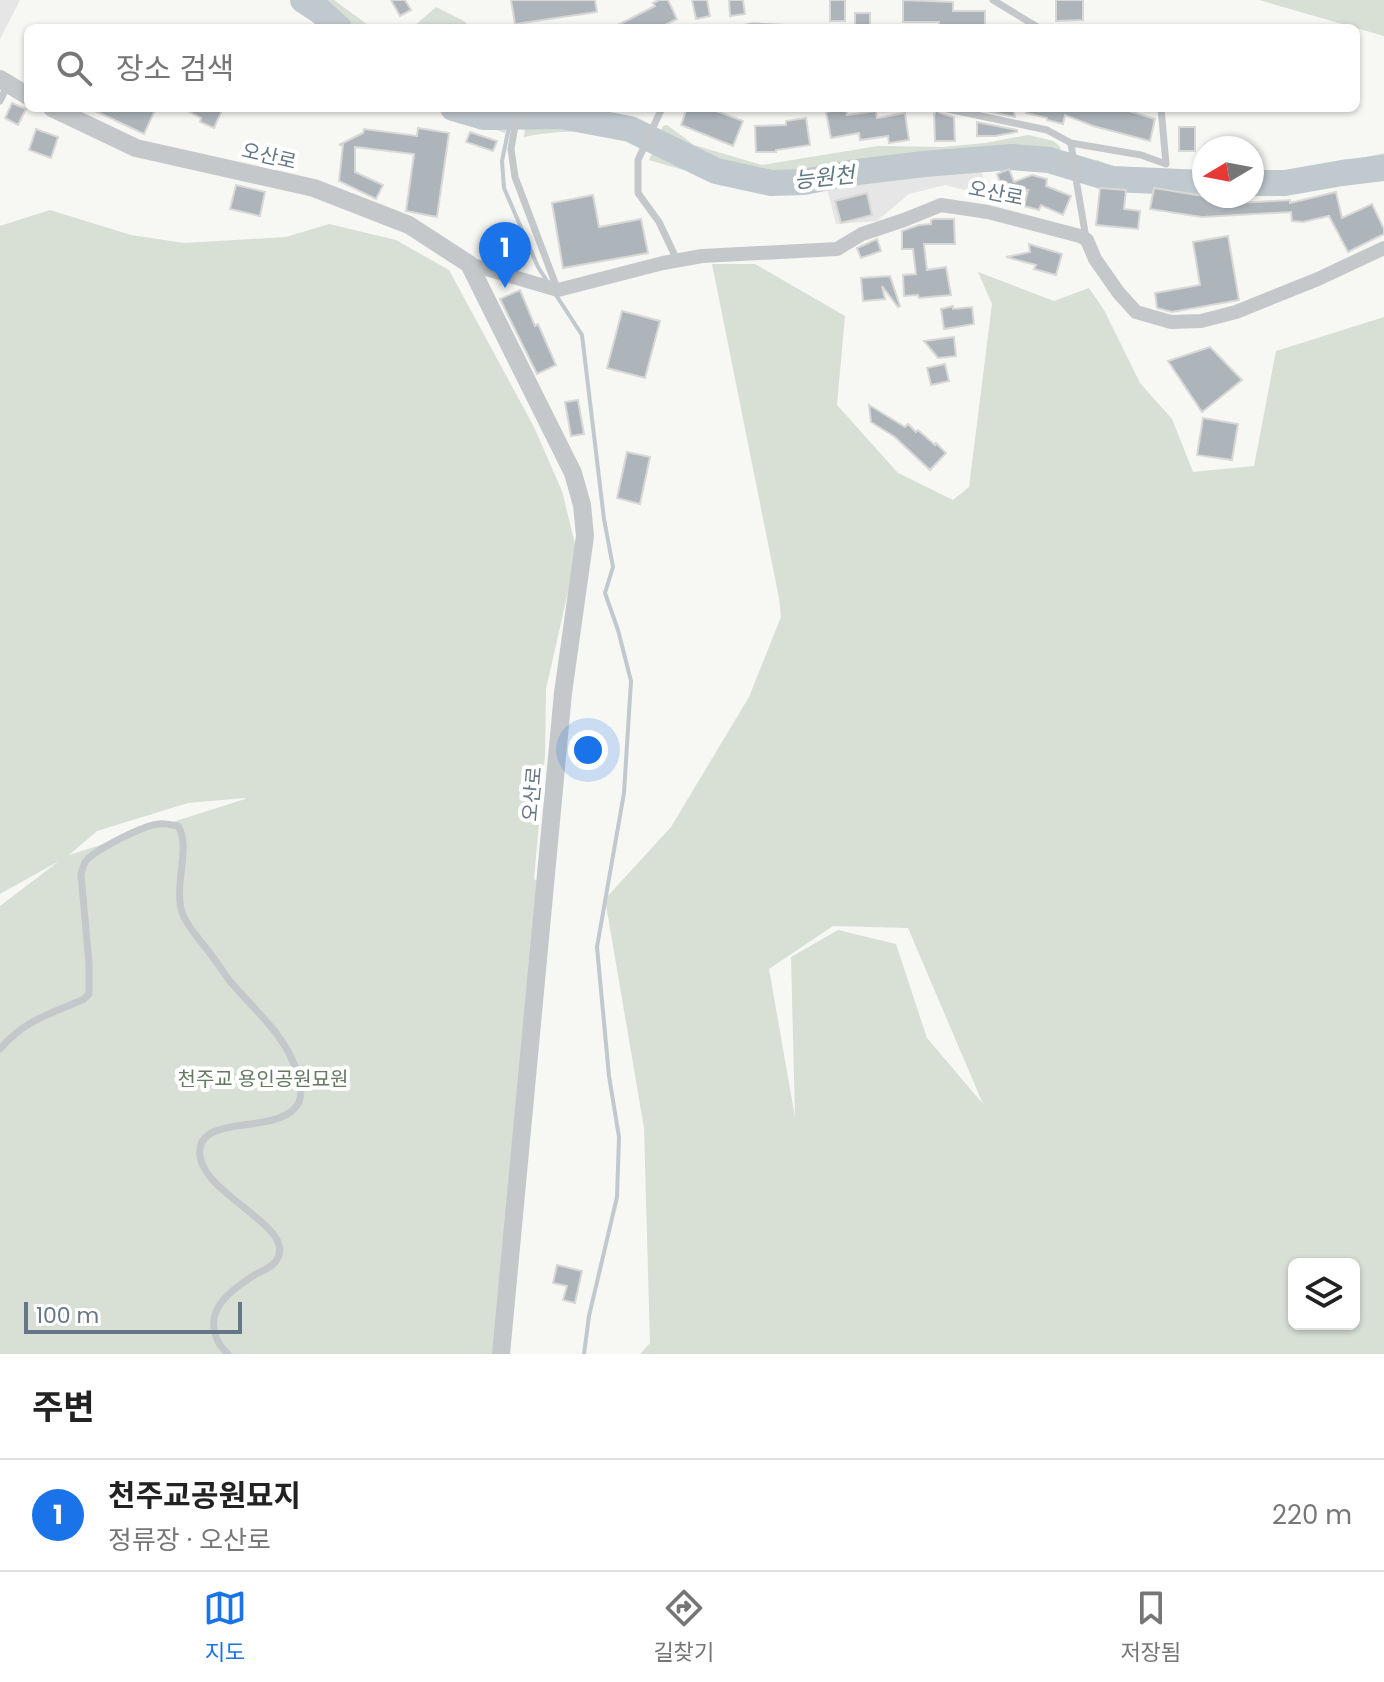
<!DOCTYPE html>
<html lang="ko">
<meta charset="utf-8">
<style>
body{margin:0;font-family:Poppins,"Noto Sans KR",sans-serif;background:#f2f2f2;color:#222}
.controls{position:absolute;right:24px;bottom:24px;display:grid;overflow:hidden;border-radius:12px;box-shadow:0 2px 6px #0004}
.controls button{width:72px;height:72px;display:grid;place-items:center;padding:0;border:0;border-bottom:2px solid #e0e0e0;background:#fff;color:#222;font:40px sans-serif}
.compass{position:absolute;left:1192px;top:136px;width:72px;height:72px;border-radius:50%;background:#fff;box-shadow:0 2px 6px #0004;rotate:260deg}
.scale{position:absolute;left:24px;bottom:20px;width:218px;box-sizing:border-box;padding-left:8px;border:4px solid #657686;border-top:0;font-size:22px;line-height:28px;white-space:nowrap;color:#657686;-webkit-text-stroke:6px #fff;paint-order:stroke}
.you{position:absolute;left:588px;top:750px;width:28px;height:28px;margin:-20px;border:6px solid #fff;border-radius:50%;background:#1a73e8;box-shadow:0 0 0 12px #1a73e833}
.badge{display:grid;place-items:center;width:52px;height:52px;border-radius:50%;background:#1a73e8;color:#fff;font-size:26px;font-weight:700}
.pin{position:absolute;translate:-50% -66px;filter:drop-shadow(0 2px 4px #0008)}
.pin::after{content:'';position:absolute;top:42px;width:28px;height:24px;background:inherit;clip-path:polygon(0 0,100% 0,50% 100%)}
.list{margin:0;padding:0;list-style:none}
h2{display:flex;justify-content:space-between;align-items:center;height:104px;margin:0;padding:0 32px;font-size:34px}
h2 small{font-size:26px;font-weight:400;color:#767676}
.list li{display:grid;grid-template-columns:52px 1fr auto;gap:24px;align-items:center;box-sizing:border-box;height:112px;padding:0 32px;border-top:2px solid #e0e0e0}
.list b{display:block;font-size:30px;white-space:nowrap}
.list p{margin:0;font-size:26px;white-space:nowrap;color:#767676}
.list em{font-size:26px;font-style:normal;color:#767676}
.icon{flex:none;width:44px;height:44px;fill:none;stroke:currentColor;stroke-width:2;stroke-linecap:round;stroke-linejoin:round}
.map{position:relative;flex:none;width:1384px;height:1354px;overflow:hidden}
.search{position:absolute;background:#fff;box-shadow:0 2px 6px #0004;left:24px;right:24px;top:24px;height:88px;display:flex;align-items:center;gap:20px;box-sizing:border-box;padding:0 28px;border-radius:12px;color:#767676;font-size:30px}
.sheet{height:216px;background:#fff}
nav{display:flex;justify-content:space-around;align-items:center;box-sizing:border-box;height:112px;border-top:2px solid #e0e0e0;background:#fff;font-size:22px;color:#767676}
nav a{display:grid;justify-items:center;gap:4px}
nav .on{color:#1a73e8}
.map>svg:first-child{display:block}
</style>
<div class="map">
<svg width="1384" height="1354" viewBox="0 0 1384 1354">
<rect width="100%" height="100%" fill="#f7f7f4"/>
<!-- built -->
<path fill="#e5e6e5" d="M0,0h20l-20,39z
M980,167l8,29 -43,-11 -36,9 -32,27 -41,3 -9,-36z"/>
<!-- green -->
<path fill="#d8dfd5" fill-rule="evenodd" d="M310,0h24l38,28h-27l-22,-19z
M1259,0h125v36z
M436,7l28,14 7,7h-59z
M444,108l39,10 25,1 -3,14 -52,-19z
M528,108h40l15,6 49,7 14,6 -4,6 -11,-5 -70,-13 -33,1z
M526,118c31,0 89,3 115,18l-5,8c-5,-2 -11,-7 -17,-9 -20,-7 -74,-3 -95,2z
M667,125l27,20 68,20 116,-19 65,1 42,-4 43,-8 26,6 6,6 2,14 -15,-4 -42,-3 -157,17 -44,8 -35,2 -51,-12 -62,-29 7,-14z
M656,145c35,20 75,36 115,40 28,3 53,-6 79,-11 38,-7 78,-9 117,-12 32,-3 66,-6 97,5l2,7 -16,-8 -52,-5 -83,6 -69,11 -22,7 -58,3 -48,-8 -69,-20z
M1384,153v13l-99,14 -33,-1v-4l50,-4z
M1151,169l53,3v7l-47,-1 -1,-6z
M1384,170v6c-43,9 -88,19 -132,16v-7h34l56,-11z
M50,210l81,25 53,8 102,-6 43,-13 67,16 53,30 85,157 28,64 15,61 -31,137 -1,67 -11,123 12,7 -45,468h-501v-448l59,-45 -59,33v-668zM245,798v1l-176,56 28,-24 91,-28z
M712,264h43l90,52 -8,89 61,68 55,27 16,-13 23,-183 -14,-32 76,29 35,-13 15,22 36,73 32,36 21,53 61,-6 22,-115 108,-34v1037h-744l10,-11 -6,-215 -39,-229 66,-72 78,-130 32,-80 -2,-19zM833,926l75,2 75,176 -56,-66 -31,-94 -58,-14 -47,27 4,160 -26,-148zM1294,1264h60v60h-60z"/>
<!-- water -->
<path fill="#bfc9ce" d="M1097,160c12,8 40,15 54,10l5,10 -11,2h-55z"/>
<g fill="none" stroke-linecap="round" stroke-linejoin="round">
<!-- stream -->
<path stroke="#bfc9ce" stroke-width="4" d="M511,117l-9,44 2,27 34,79 9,14
M556,295l26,40 22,184 9,48 -8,26 13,37 13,51 -7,112 -27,154 12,129 10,61 -2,60 -28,119 -5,38"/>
<!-- river -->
<path stroke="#bfc9ce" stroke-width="26" d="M303,0l17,11 19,17
M453,108l31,9 77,-1 69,13 86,42 55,12 33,-1 45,-9 75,-9 87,-7 38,3 63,19 92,4
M1252,183h33l57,-10 42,-5"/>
</g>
<!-- building -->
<path fill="#adb5bb" stroke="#d8d8d6" stroke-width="2" d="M391,0h14l6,10 -11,6z
M511,0h84l2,12 -82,12z
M659,0h9l9,19 -18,9h-47l43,-22 -2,-3z
M692,0h15l3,16 -14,3z
M729,0h14l2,14 -15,2z
M830,0h15v21h-15z
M903,0l50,2v9h32v17l-46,-1v-5h-36z
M1056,0h27v20l-27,1z
M855,13h15v15h-15z
M12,103l14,6 -8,16 -13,-7z
M89,108h67l-12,26z
M182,108h41l-9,20 -14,-6 1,-4z
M687,108h21l35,13 -10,25 -52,-21z
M846,108l1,7 29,-4 1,7 28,-5 4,27 -20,3 -1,-7 -28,4 -1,-7 -28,5 -5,-26z
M937,108l2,5 15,4 1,24h-20l-1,-27h1z
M977,108h36l2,9 -38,-8z
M1027,108h92l36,11 -5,22 -57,-15 -28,-11 -2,9 -16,-4v-2l-21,-5z
M806,118l4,27 -34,5v2h-20l-1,-26 31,-1v-4z
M977,122l40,8v2l-22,4h-18z
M1179,127h16v24h-16z
M418,128l31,5 -12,84 -31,-6 8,-57 -59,-7v25l28,13 -7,14 -37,-18 4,-36h-4l24,-12 1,-4 53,7z
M36,129l22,8 -7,21 -22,-8z
M470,132l27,9 -4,10 -27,-9z
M1009,169l5,13 18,-7 15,4 -1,7 25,10 -8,19 -22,-10 -2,5 -15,-4 4,-16 -22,8 -9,-24z
M236,185l29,7 -5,24 -30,-7z
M1100,188l26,2 -2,19 16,2 -2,18 -42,-4z
M1154,188l50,8h35l1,7 50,-3v3l46,-11 6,26 30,-14 12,25v5l-36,18 -19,-36 -26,6 -11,-1 -1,-9 -89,5 -52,-8z
M867,193l5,22 -31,8 -6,-22z
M593,195l6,32 42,-8 7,34 -85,15 -11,-65z
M934,219h20l1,25h-31l3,26 19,-3 5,28 -32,3 -1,-3 -14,1 -1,-21 13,-1 -3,-25h-11v-18l17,-6 12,-1v-4z
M1228,236l11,64 -67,12 -15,-4 -2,-15 45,-8 -7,-43z
M877,239l4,12 -20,7 -4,-10z
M1029,244l33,10 -6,21 -22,-6 2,-4 -30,-8 24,-5z
M890,276l10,30 -2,1 -16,-21 3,13 -22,2 -2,-23z
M520,290l15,36 3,-2 18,41 -19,9 -37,-75z
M953,306v3l19,-2 2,17 -30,5 -3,-20z
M622,311l38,10 -15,57 -38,-10z
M954,337l2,19 -18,2 -14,-17z
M1210,347l32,33 -40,32 -34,-51z
M945,364l4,17 -18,4 -4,-17z
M578,400l6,34 -13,2 -6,-34z
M869,405l36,22 3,-3 8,8 2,-2 17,15 1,-2 10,10 -16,17 -35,-33 -24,-15z
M1203,418l35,6 -6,36 -35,-5z
M627,452l23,5 -10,47 -23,-6z
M557,1265l25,6 -7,32 -12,-3 4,-14 -14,-3z"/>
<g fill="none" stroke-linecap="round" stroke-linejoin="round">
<!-- service -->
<path stroke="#c4c8cb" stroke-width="7" d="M993,0l46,28
M742,28l11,-2 45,2
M0,101l7,-15
M518,108l-7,41 4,28 42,111
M662,108l-24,52v33l21,29 18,38
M943,108l104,22 24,13 70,12 25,9 -5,-56
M1071,143l6,42 9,53
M0,1049c26,-30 49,-34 84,-50l5,-5v-30l-8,-90c0,-1 4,-12 4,-12 9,-12 59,-37 74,-38 6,-1 13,1 19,2 14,21 -6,62 5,89 5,13 24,33 32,45 5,7 9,13 14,20 25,30 56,54 68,92 3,9 6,21 2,30 -16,34 -95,11 -99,47 -6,44 101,77 76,112 -4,6 -13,10 -20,13 -18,12 -46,29 -42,54 1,11 6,19 14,26"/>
<!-- minor -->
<path stroke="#c4c8cb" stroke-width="14" d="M469,264l89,26 105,-27 39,-7 135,-7 25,-15 42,-14 37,-15 47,7 92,24 7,4 8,19 23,33 18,20 35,10 30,-1 35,-9 82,-33 66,-31"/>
<!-- tertiary -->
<path stroke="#c4c8cb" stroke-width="18" d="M0,79l28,17
M52,108l84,40 178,40 95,37 60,39 104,209 9,32 3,31 -22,157 -62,661"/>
</g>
<g text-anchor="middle" stroke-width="8" stroke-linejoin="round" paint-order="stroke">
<!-- street labels -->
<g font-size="20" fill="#657686" stroke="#fff">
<text transform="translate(269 156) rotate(13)" y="7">오산로</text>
<text transform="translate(996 193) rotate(11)" y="7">오산로</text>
<text transform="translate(532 794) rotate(-85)" y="7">오산로</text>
</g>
<!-- park labels -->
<g font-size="20" fill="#647860" stroke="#fff">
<text x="263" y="1086">천주교 용인공원묘원</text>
</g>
<!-- water labels -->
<g font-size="22" font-style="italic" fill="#617882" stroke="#fff">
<text transform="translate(824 177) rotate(-6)" y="8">능원천</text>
</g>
</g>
</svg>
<div class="controls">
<button><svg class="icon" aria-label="layers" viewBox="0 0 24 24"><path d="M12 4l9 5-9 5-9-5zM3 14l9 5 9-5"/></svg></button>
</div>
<svg class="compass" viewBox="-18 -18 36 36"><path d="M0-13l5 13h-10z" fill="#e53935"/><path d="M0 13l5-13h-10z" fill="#767676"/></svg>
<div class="scale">100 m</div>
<div class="you"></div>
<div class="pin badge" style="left:505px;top:288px">1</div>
<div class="search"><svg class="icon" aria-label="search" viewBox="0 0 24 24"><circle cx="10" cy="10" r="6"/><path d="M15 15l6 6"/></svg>장소 검색</div>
</div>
<section class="sheet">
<h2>주변<small></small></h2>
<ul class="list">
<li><span class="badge">1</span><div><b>천주교공원묘지</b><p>정류장 · 오산로</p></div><em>220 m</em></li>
</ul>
</section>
<nav>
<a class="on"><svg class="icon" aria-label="map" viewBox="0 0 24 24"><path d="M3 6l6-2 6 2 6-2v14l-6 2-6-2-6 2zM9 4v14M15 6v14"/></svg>지도</a>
<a><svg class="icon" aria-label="directions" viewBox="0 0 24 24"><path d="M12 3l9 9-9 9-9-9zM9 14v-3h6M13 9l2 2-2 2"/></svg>길찾기</a>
<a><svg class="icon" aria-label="saved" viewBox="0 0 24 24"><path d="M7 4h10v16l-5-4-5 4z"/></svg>저장됨</a>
</nav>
